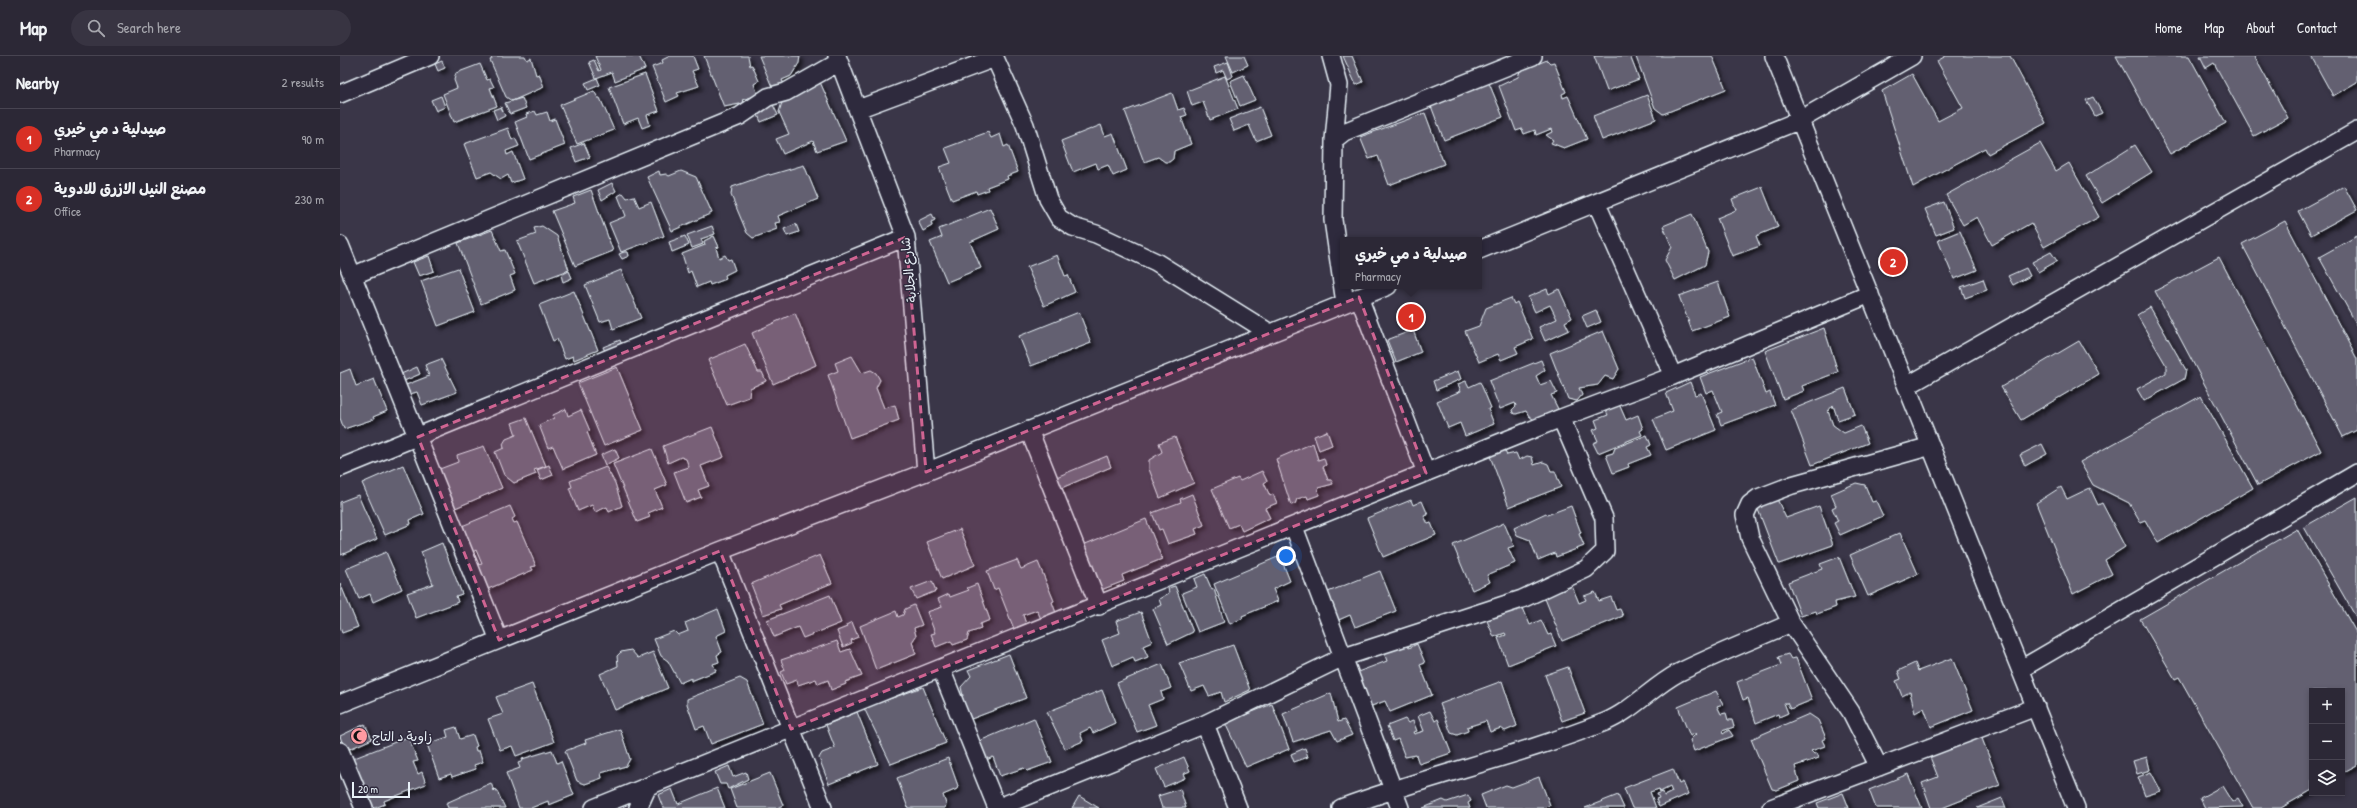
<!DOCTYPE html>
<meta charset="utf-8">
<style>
body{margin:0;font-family:"Patrick Hand","Playpen Sans Arabic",sans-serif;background:#383442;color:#f1f3f6}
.controls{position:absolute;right:12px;bottom:12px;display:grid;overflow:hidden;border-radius:0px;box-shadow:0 2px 6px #0003}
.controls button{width:36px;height:36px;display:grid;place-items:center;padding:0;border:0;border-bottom:1px solid #484451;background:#2c2836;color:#f1f3f6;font:20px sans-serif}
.scale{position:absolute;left:12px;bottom:10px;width:58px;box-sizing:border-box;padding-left:4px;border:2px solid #e8f1f8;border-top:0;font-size:11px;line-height:14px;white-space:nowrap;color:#e8f1f8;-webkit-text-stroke:3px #2f2a3d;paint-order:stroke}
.you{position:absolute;left:946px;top:500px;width:14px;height:14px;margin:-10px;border:3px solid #fff;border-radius:50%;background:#1a73e8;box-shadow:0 0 0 6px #1a73e833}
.badge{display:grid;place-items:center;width:26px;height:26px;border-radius:50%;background:#d93025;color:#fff;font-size:13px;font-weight:700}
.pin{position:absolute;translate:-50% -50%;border:2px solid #fff;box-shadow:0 1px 4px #0006}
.popup{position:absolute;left:1000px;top:181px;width:142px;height:52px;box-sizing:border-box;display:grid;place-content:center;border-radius:0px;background:#2c2836;filter:drop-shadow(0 1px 3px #0005);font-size:13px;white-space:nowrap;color:#a6a6ad}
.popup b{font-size:15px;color:#f1f3f6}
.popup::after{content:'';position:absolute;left:50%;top:100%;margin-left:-8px;border:8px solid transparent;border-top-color:#2c2836}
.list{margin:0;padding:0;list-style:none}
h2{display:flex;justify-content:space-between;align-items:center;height:52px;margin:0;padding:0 16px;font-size:17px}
h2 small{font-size:13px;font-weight:400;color:#a6a6ad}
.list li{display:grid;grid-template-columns:26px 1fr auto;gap:12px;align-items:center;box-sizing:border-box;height:60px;padding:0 16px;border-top:1px solid #484451}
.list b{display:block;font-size:15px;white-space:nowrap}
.list p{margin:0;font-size:13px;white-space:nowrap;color:#a6a6ad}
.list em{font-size:13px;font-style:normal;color:#a6a6ad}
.icon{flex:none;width:22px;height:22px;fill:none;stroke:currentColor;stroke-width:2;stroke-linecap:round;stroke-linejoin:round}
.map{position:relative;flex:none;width:2017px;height:752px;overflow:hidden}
header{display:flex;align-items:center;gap:24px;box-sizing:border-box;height:56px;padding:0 20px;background:#2c2836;border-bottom:1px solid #484451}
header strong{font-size:19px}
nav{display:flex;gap:22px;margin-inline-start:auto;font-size:14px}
.search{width:280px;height:36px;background:#383442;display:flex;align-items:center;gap:10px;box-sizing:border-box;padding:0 14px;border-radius:22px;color:#a6a6ad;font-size:15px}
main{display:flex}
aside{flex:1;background:#2c2836}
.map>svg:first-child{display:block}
</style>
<header>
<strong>Map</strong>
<div class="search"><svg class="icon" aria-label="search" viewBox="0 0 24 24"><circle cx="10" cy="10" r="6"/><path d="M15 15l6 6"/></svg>Search here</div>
<nav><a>Home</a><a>Map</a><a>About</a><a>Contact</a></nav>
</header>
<main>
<aside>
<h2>Nearby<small>2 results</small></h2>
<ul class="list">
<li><span class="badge">1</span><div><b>صيدلية د مي خيري</b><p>Pharmacy</p></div><em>90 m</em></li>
<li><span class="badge">2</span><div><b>مصنع النيل الازرق للادوية</b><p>Office</p></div><em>230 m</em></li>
</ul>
</aside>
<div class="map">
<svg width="2017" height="752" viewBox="0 0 2017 752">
<defs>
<filter id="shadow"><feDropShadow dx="3.5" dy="3.5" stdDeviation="2" flood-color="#0009"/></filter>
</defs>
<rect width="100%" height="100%" fill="#3a3648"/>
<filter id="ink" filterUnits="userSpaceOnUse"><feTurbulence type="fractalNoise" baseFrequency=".025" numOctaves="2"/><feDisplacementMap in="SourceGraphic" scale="8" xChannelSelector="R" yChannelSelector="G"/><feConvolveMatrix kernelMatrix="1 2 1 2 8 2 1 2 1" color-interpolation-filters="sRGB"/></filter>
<g filter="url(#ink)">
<!-- building -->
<path fill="#636171" stroke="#e8f1f8" filter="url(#shadow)" d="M151,0h34l2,4 4,-2 5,17 3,-1 5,13 -32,14 -6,-4 -16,-37 2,-1z
M255,0h44l6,13 -30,12 -3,-9 -16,6 -7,-16 5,-2 5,11 2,-1z
M330,0h23l5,13 -6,2 7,15 -22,7 2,3 -13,6 -14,-35 11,-4 -1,-3z
M364,0h44l2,10 2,-1 7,16 -5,3 4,11 -16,5 3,3 -21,4z
M419,0h41l-1,7 -8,13 -9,4 4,9 -11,5z
M886,0h18l4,9 -15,7z
M1003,0h9l11,26 -7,3z
M1254,0h36l9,23 -32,12z
M1298,0h74l14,33 -63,25 -8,-6 -19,-51z
M1606,0h64l36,67 -58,31 -3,-6 -72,39 -31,-96 30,-17 26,47 25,-13 -26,-47z
M1776,0h73l37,67 -56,31z
M1860,0h54l34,62 -34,18 -40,-73 -8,5z
M1971,0h46v26l-24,14z
M1207,4l3,3 4,-1 12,30 -4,2 1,4 5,-2 19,43 -23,9 -13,-5 2,-3 -7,-5 6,-3 -1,-3 -15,6 -1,-5 -11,4 -2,-5 -6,2 -17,-45 19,-9 2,-6z
M102,5l3,7 -7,3 -3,-7z
M888,6l5,14 -6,3 -4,-9 -7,3 -2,-6z
M140,8l7,16 3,-1 4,8 -4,1 7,18 -43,16 -11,-28 14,-6 -3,-8 2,-7z
M305,18l14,37 -12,4 3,10 -8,3 -4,-10 -15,6 -14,-37z
M904,19l11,25 -15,6 -10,-25z
M885,20l13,33 -28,11 -7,-18 -11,4 -5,-15z
M257,22l3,7 -12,5 -3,-7z
M480,26l26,59 -29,10 -4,-10 -30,13 -7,-15 13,-5 -10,-22 4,-13z
M1149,27l14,34 -59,23 -13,-34z
M254,35l4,7h2l14,32 -37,14 -17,-39z
M832,37l6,17 6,-2 3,7 -6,2 10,27 -17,7 -1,8 -4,3h-4l-7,-5 -14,5 -19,-51z
M1307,39l9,24 -54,21 -9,-24z
M101,40l4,11 -9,4 -5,-11z
M1753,41l9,16 -7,3 -9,-16z
M182,42l4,10 -16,6 -5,-11z
M432,47l6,12 -17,7 -5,-12z
M161,51l4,9 -8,4 -4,-10z
M920,51l11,28 -15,6 -7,-16 -15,6 -5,-12z
M195,55l2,4 10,-3 3,9 5,-2 10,26 -36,14 -14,-37 12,-5 -1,-3z
M1085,57l19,51 -55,21 -11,-29 -9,3 -9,-22z
M761,69l4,11 8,-3 14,37 -14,6 -5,-11 -10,4 -2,-6 -23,9 -12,-31z
M168,72l4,12 3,-2 4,8 -13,5 1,4 6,-3 10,27 -12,4 -3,-8 -7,4 -10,-7 -14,5 -13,-33z
M648,76l3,6 9,-4 4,13 4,-2 10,27 -11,4 1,3 -21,8 1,3 -11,4 -1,-3 -24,9 -13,-33 12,-4 -6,-15z
M244,87l6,14 -14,5 -5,-14z
M1700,87l16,28 13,-8 30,54 -55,30 -13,-24 -39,22 -15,-28 -14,8 -17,-30z
M1795,89l17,27 -50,31 -16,-27z
M464,109l14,34 -40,17 2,6 -5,1 2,6 -24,9 -6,-5 -16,-38 1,-8 37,-13 1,1z
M319,115l1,4 6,-1 3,2 12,-5 15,6 16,36 -40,18 -25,-54z
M272,127l4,8 -14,9 -4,-10z
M2004,130l13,24 -46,25 -13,-24z
M1422,131l16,40 -22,9 4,10 -28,10 -15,-38 19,-8 -4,-11z
M251,134l22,61 -38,15 -23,-55 23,-8 -2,-6z
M283,137l4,5 7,-2 5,11 12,-5 13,34 -43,16 -12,-29 17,-7 -8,-20z
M1604,146l10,26 -18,7 -11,-26z
M650,152l9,21 -29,13 11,26 -34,14 -17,-40 12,-5 -3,-8z
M592,158l3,6 -4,2 1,4 -9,5 -5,-10z
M1352,158l16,38 -3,13 -30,15 -10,-20 7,-13 -9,-21z
M1945,165l72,138v71l-14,7 -101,-193z
M456,168l3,8 -12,4 -3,-7z
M202,170l15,10 12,34 -35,13 -17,-42 19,-7 -2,-6z
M372,170l3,8 -14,5 2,5 -11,4 -5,-13z
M152,174l9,21 4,-1 10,24 -5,2 5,14 -34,14 -23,-61z
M1620,175l17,39 -23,9 -16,-39z
M345,180l4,9 -17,7 -3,-10z
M374,180l5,11 -3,1 3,10 6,-3 3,5 3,-1 4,11 -10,5 1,4 -16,6 -1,-3 -12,5 -6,-16 -3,2 -6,-19 23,-9 -1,-4z
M2017,180v89l-38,-68z
M284,196h4l1,4 -7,3 -3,-5z
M1711,196l6,9 -19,11 -6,-10z
M717,199l8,21 3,-1 7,17 -31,14 -17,-39z
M89,200l5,15 -15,5 -6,-14z
M1879,201l102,194 -63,34 -103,-194z
M118,212l17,44 -37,14 -17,-45z
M1686,212l4,8 -17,9 -5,-9z
M281,214l20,48 -28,11 -3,-10 -10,3 -15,-37z
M229,215l3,7 -9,4 -2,-7z
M1643,223l4,11 -22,8 -4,-11z
M1378,226l12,35 -38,14 -13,-35z
M1207,233l2,5 10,-5 13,29 -7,4 4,8 -24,11 -6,-14 18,-8 -7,-14 -15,7 -7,-15z
M234,235l24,59 -24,10 -1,-4 -8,3 -8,-20 -4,2 -14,-36z
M1171,242l3,6 3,-2 16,37 -18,8 3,6 -17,7 -3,-6 -19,8 -14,-31 14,-5 7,-18z
M1810,251l36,63 -2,9 -40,22 -7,-12 29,-16v-8l-29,-50z
M1256,254l5,12 -14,6 -5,-12z
M739,256l12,31 -60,23 -12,-30z
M455,257l21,52 -43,19 -21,-51z
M1484,272l14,44 -36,14 2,5 -21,8 -18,-48z
M1073,274l8,22 -25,10 -9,-22z
M1263,275l16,38 -6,10 -8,-3 -7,9 -19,3 3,7 -5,6 -9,-2 -18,-46z
M280,284l3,8 -16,7 -4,-8z
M1739,285l20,33 -78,46 -20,-33z
M405,288l13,28h4l4,9 -16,7 -1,9 -22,8 -19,-45z
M512,300l10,17 9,-3 5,3 4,7 -4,8 8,20 11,-3 4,15 -49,18 -22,-63 10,-4 -3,-8z
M1412,301l14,37 4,-2 5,13 -54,20 -4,-11 5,-2 -9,-22 -7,3 -6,-16z
M101,303l16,33 -35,13 -5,-13 -7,2 -4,-9 23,-9 -4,-11z
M1201,304l4,10 -9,6 4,9 11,-4 6,12 -6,2 7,14 -24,11 -5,-4 -3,-5 -10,3 -3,-1 -1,-3 4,-4 -1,-3 -15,6 -11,-28z
M77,311l3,7 -16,7 -3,-7z
M277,311l26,63 -39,16 -26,-63z
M10,313l6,17 18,-7 13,32 -14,6 1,2 -30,10 -4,-11v-45z
M1118,315l3,8 -25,11 -3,-9z
M1126,325l3,6 11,-5 11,26 -3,1 6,15 -29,12 -5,-13 -12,5 -11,-27 24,-10 -3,-7z
M1350,326l5,13 6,-2 15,37 -50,20 -13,-31 20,-8 -7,-18z
M1505,332l10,26 -17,6 -5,-15 -5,6 5,14 11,8 17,-7 7,17 -56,22 -21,-55z
M1861,340l52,92 -95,55 -13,-23 -5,2 -11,-19 -36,-18 -13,-23z
M1279,348l7,16 12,-5 5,14 -3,2 2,4 -44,18 -5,-10 5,-2 -5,-11 5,-2 -3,-8 13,-5 -3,-6z
M226,353l2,7 13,-6 9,21 -3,1 9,23 -33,14 -10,-23 -5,2 -9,-23 15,-7 -1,-3z
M186,362l20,48 -12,4 2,4 -22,9 -10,-8 -9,-23 9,-4 -1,-4 3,-5 10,-4 -4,-12z
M372,371l12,30 -23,9 8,20 -11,4 3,7 -15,6 -12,-31 15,-5 -3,-8 -5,-2 -13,6 -5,-17z
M987,375l5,14 -13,5 -5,-14z
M1307,379l4,10 -4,2 4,8 -23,9 1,3 -16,6 -7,-18 7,-2 2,-5z
M835,381l19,46 -34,15 -11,-29v-9l13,-8 -3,-9z
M973,387l5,17 6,-2 2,7 -3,2 5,13h3l2,4 -15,4 1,7 -11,4 -1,-3 -10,3 -2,5 -4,1 -15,-46z
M1702,388l5,10 -22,12 -5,-11z
M144,390l18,42 -49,21 -16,-39 21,-8 -1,-7z
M275,393l4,9 -14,7 -4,-10z
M312,393l15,36 -12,5 7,17 -14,6 2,4 -13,5 -24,-58z
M1165,394l2,5 9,-2 3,7 8,-4 5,1 2,8 9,-3 5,2 3,7h4l6,16 -52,20 -19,-51z
M767,400l4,11 -52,22 -5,-11z
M63,409l21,49 -14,6 1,4 -26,11 -23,-52z
M209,409l4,10 -12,5 -4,-10z
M266,411l9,16 7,23 -13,6 -2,-5 -12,5 -3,-7 -14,6 -9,-23 3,-1 -2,-6z
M922,415l5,10 -3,2 6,13 3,-2 4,9 -12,5 5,10 -28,13 -3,-7 -10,4 -17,-39 26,-11 2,3z
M1516,427l9,2 7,17 4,-1 7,15 -43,19 -6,-12 4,-2 -6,-13 4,-2 -5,-12z
M1721,431l6,12 23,-11 8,17 4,-2 23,44 -20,13 7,14 -39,20 -37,-91z
M852,438l12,31 -9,4 2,5 -29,10 -6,-15 -3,1 -7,-17 29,-11 -1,-3z
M18,439l19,44 -36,16 -1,-53z
M2017,441v122l-53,-92z
M1437,443l9,19 33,-12 14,39 -54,19 -22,-57z
M1071,444l2,5 9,-4 6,14 -4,1 4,8 3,-1 5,12 -53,22 -16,-39z
M170,450l5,11 -3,2 2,4 3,-1 19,44 -5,1 2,3 -45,19 -10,-24 4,-1 -6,-14 -3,2 -11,-26z
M1231,450l10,27 -2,1 5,12 -28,11 -1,-4 -17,7 -8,-20 -13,-5 -3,-7 32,-15 1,2z
M806,463l16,40 -40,16 2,6 -23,9 -18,-45z
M1164,467l10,23 -6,2 7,15 -28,12 3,7 -18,8 -19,-45z
M620,473l15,36 -33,14 -15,-37z
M1957,473l60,105v131l-15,8v-82h-30v99l-31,18h-28l-74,-131 -4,2 -35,-60z
M1560,477l18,41 -50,22 -18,-41z
M102,487l20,51 -6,2 2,6 -42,16 -9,-25 26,-9 -12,-32z
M46,496l16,37 -29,13 -3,-8 -11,5 -13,-30z
M480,499l12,28 -53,22 2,4 -18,6 -12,-31z
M940,500l10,25 -17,8 5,12 -36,15 1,2 -13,6 -16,-40z
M1499,501l16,40 -20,5 1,5 -19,7 -1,-3 -15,5 -13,-34 34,-13 -2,-5z
M677,504l4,9 17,-7 16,39 -2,1 4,11 -15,6 -4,-9 -14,5 3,9 -12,5 -16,-41 -4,2 -7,-19z
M1040,515l16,40 -41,16 -5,-12 -16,7 -11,-28z
M865,518l7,16 2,-1 10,33 -26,10 -16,-39 15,-6 -3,-8z
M592,525l4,10 -20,8 -5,-10z
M0,527l18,44 -16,6 -2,-6z
M637,528l13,36 -10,4 1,5 -12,4 -2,7 -14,5 -2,-4 -15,6 -5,-13 4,-1 -8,-21 15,-5 -4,-8 11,-5 1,3 19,-7 -2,-2z
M835,530l18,46 -25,12 -15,-35 8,-4 -2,-6 10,-6 -1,-5z
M1219,530l2,5 11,-5 7,17 7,-3 -2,-4 11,-4 4,9 12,-4 5,13 4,-1 3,7 -61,25 -18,-45z
M490,539l11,28 -38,15 -5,-11 -24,10 -7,-17z
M574,549l8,20 -8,3 2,8 -4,6 4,12 -40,16 -16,-44 36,-15 2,6 5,-2 2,-6z
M1177,549l2,4 4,-1 7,17 11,-5 7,15 3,-1 5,12 -48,19 -10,-27 8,-3 -1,-2 -11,4 -9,-21z
M378,553l8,22 -10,5 6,16 -5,3 2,7 -6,2 3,7 -25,10v-3l-11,5 -12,-22 -7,-5 -7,-17 20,-8 4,4 10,-4 -3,-8z
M801,556l11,30 -9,4 5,11 -13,5 -2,-5 -21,9 -10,-26 18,-7 -4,-12z
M512,566l6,15 -7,3 1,3 -9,4 -6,-16 10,-4 -1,-2z
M497,585l4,11 9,-3 12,27 -17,6 1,2 -15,6 -3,-10 -10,4 -2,-5 -18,6 -1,-5 -11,4 -5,-12 4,-2 -4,-10z
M1066,585l3,7 8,-4 8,19 -5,2 12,30 -42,17 -5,-11 -16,6 -14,-34 32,-12 -4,-11z
M893,589l17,45 -26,12 -3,-10 -12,4 -5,-10 -13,5 -12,-28z
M291,594l7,8 15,-6 15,36 -53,22 -15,-36 18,-8 -1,-10 4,-4z
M669,598l17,44 -60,23 -9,-21 6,-4 -2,-9 10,-11 -3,-6z
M1448,598l3,5 5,-1 16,42 -22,9 -3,-6h-3l4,10 -9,4 -1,-3 -22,9 -8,-25 -5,2 -6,-18 44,-17 -3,-8z
M1612,602l21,52 -42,17 -7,-19 -9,5 -5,-21 -8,4 -6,-15 5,-2 -3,-8 17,-8 3,8z
M822,608l9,24 -10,4 2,7 -15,6 8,20 -19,7 -20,-49z
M1228,611l17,46 -23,8 -17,-46z
M400,622l7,4 16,42 -52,20 -7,-18 -8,3 -9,-25v-5z
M1162,625l15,45 -12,5 -4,-3 -11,4 -4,-11 -19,6 1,4 -11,4 -6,-2 -11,-29z
M192,628l22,58 -38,14 -4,-10 -12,4 -12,-31 15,-5 -7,-17z
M583,631l23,56 -55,21 -27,-56z
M762,634l13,33 -22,10 -3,-5 -10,5 3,8 -18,8 -18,-37z
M1376,635l7,13 -6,2 4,8 5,-1 2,7h4l2,7 -12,4 1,3 6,-4 4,6 -39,15 -4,-11 7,-7 -7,3 -12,-29z
M991,637l7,29 6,-2 8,15 -15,6 -6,-11 -38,12 -10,-28z
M932,648l17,45 -43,18 -21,-44z
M1090,655l5,10 3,-2 13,34 -32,11 -3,-9 -11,2 -7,-18 -5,2 -6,-15 18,-7 3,4 5,-2 4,10 -4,1 1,2 10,-3 -6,-15z
M517,656l21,52 -49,20 -10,-26 3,-5 13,-5 -9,-23z
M1469,658l9,6 8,18 -4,2 3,6 -14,5 3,3 3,-1 2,5 -24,8 4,15 -22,9 -5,-1 -21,-50z
M694,662l18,44 -25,9 -3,-3 -24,8 -7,-19 -9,4 -7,-19z
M25,668l7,15 -27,12 -5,-15z
M116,671l4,12 13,-4 4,11 -2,1 1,4h3l4,11 -9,3 2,4 -24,8 -1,-3 -12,4 -12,-34 21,-7 -2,-7z
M280,673l10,30 -4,7 -25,7 1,5 -17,6 -8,-3 -12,-30 21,-8 -1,-3z
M1641,680l19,49 -58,23h-11l-9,-25 16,-6 -8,-20z
M68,681l10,24 -5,1 5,12 4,-2 4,12 -42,17 1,3 -10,4h-9l-19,-47z
M965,692l3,9 -14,5 -3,-8z
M212,694l5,13 4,-2 13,34 -25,10 -1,-4 -17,7h-12l-13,-35 14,-5 -2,-5 5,-2 -1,-2z
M844,701l6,14 -7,3 2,4 -21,9 -8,-18z
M1807,701l3,13 -13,4 -4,-13z
M608,702l10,28 -1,3 -14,6 3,9 -1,4h-37l-11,-30z
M389,710l4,11 13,-5 2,7 -20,10 -2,-5h-6l-5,-12z
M1333,713l6,15 4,-2 5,12 -29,13 -3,-8 3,-1 -2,-4 6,-2 1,4 8,-4 -2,-5 -10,5 -1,-3 -9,3 6,16h-24l-8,-20z
M1811,716l10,19 -16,5 -7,-19z
M430,717l13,32 -6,3h-40l-7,-19z
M1568,718l14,34h-46l-7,-18z
M1199,721l11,28 -7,3h-57l-5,-13 25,-10 6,2z
M151,727l3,8 2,-2 9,19h-57l-2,-5z
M1882,730l10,16 6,-4 5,9 -38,1 -5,-10z
M377,732l8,20h-62l-5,-13 14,-6 6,15z
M840,733l6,19h-24l-4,-12z
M1503,737l6,15h-30l-2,-5z
M1128,739l3,6 -3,2 2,5h-47l20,-8 4,2z
M1278,739l6,13h-39z
M739,740l20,12h-27z
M1662,742l4,10h-29z"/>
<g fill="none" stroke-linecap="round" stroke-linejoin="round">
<!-- minor casing -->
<g stroke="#e8f1f8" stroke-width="20">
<path id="minor" d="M497,0l69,181 20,235
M991,0l8,29 -5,55
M1434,0l302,752
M0,38l90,-38
M518,53l137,-51 30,67 23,74 11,19 14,9 23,7 60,28 114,71
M1257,148l76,172
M0,189l159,395
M1139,194l321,-130 112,-64
M12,220l388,-160 28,-19 18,-5 53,-30
M1019,241l67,176
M1005,247l-12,-83 1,-80 10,-8 189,-76
M1567,330l450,-255
M689,374l70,176
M0,412l566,-231
M954,471l106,281
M380,495l103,257
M601,613l56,139
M1681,613l336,-196
M0,648l380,-153 206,-79 462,-186
M865,668l33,84
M0,695l24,57
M1539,711l-28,-55 -60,-89 -41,-85 -5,-23 5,-11 8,-6 34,-13 139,-39
M254,752l967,-390 112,-42 197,-82
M298,752l10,-22
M657,752l208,-84 136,-66 181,-59 64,-30 19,-18 -1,-33 -43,-100
M1001,752c86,-32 178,-52 264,-86 27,-11 47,-35 73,-49 36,-18 75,-33 113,-50
M1431,752l265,-101"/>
</g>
<!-- minor -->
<use href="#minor" stroke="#2f2a3d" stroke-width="17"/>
</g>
</g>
<!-- marked area -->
<path fill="#cf6492" fill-opacity="0.2" stroke="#cf6492" stroke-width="3" stroke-dasharray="8 5" stroke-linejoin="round" d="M566,181l20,235 433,-175 67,176 -635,256 -71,-178 -221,89 -81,-203z"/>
<!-- icons -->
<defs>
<g id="mosque-disc" transform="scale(0.9)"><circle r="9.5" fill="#ff9aa2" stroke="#2f2a3d"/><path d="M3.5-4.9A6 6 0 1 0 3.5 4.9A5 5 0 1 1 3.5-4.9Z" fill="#111"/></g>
</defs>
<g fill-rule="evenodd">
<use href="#mosque-disc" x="19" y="680"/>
</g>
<g text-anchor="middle" stroke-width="3" stroke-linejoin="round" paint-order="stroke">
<!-- street labels -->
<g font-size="13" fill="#e8f1f8" stroke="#2f2a3d">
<text transform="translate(568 214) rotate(-96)" y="5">شارع الجلابة</text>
</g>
<!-- poi labels -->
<g font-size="13" fill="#e8f1f8" stroke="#2f2a3d" text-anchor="start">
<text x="32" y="685">زاوية د التاج</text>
</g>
</g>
</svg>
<div class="controls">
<button>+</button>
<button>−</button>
<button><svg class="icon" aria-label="layers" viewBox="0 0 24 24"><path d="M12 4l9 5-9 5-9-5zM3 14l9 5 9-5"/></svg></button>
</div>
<div class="scale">20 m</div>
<div class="you"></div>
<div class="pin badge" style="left:1071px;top:261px">1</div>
<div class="popup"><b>صيدلية د مي خيري</b>Pharmacy</div>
<div class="pin badge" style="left:1553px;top:206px">2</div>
</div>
</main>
